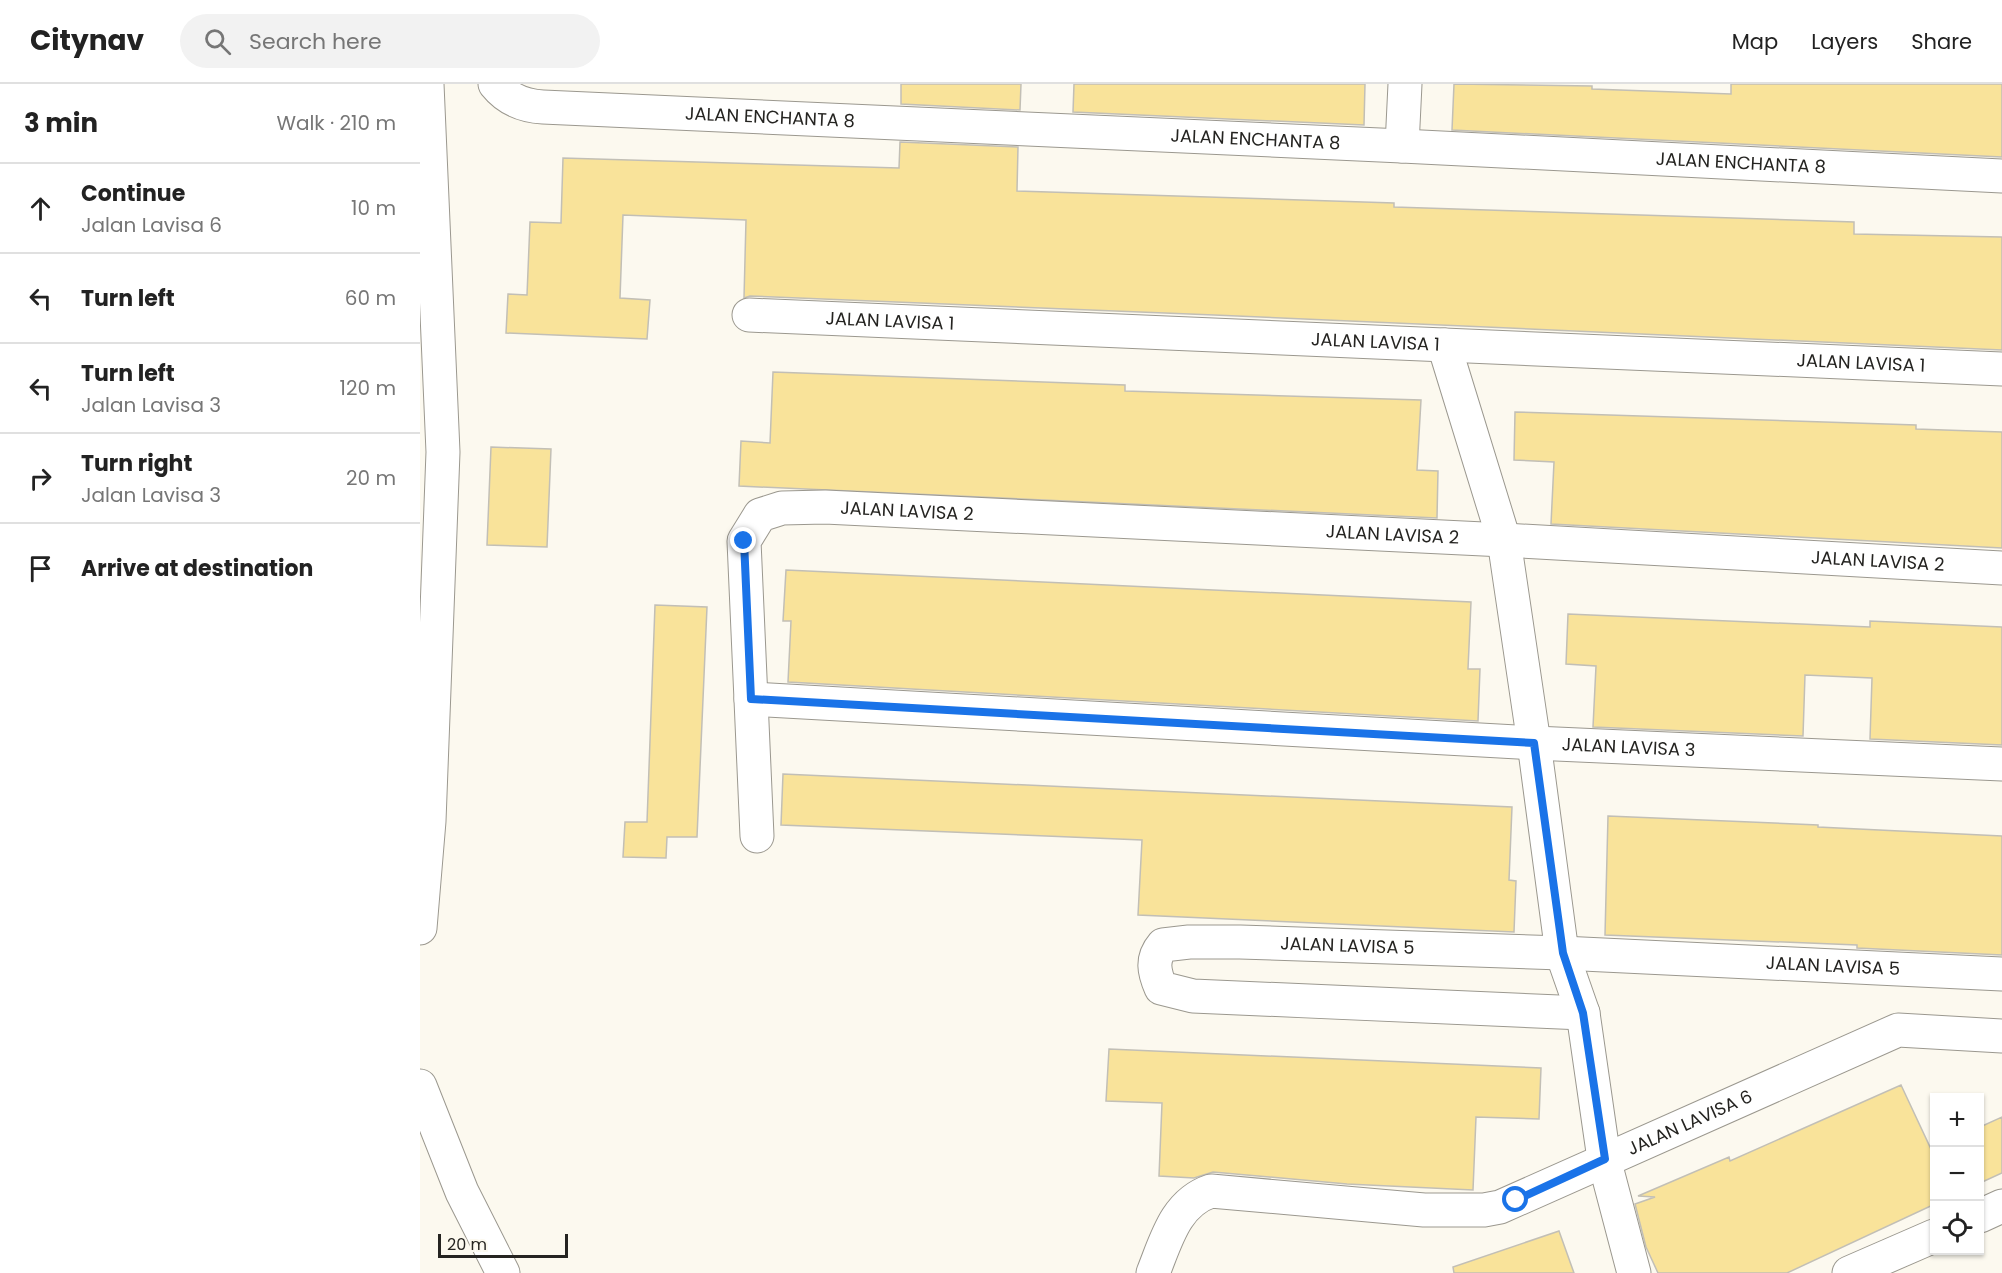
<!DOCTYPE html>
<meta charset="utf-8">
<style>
body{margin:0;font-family:Poppins,sans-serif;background:#f2f2f2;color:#222}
.controls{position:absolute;right:18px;bottom:18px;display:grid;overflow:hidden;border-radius:0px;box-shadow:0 2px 4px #0004}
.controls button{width:54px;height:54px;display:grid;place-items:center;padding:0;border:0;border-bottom:2px solid #e0e0e0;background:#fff;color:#222;font:30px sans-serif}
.scale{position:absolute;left:18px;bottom:15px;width:130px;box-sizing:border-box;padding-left:6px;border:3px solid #252421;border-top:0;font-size:16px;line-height:21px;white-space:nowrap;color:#252421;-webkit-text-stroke:4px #fcf9ef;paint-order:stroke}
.stop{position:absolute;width:18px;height:18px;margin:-14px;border:4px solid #1a73e8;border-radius:50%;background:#fff}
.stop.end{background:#1a73e8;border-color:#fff;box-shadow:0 2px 6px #0008}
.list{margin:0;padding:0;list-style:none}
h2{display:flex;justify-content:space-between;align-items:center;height:78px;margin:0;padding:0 24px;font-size:26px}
h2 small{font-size:20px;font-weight:400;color:#767676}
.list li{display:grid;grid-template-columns:39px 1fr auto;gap:18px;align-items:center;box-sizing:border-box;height:90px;padding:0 24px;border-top:2px solid #e0e0e0}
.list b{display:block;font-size:22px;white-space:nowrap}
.list p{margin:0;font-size:20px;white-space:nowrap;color:#767676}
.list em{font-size:20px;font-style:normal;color:#767676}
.icon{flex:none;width:33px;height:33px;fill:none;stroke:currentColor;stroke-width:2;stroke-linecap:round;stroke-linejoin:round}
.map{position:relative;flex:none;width:1582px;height:1189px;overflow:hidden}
header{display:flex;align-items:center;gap:36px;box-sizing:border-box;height:84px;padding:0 30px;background:#fff;border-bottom:2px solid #e0e0e0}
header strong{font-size:28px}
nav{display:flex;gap:33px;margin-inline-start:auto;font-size:21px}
.search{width:420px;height:54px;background:#f2f2f2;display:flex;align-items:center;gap:15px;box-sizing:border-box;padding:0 21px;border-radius:33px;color:#767676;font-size:22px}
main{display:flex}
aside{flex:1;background:#fff}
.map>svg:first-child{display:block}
</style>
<header>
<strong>Citynav</strong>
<div class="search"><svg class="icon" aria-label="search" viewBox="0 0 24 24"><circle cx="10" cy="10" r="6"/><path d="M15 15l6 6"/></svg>Search here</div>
<nav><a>Map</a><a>Layers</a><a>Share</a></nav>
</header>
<main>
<aside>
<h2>3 min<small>Walk · 210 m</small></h2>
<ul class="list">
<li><svg class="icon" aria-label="ahead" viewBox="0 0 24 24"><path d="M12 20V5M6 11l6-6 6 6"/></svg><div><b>Continue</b><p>Jalan Lavisa 6</p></div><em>10 m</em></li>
<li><svg class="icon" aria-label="left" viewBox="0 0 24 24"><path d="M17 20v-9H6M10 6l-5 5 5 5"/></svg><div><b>Turn left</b></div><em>60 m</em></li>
<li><svg class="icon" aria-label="left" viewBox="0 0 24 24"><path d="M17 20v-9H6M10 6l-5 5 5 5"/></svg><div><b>Turn left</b><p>Jalan Lavisa 3</p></div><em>120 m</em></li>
<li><svg class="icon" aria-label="right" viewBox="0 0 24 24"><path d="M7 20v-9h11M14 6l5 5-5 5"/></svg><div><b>Turn right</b><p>Jalan Lavisa 3</p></div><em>20 m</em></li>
<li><svg class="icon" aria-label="arrive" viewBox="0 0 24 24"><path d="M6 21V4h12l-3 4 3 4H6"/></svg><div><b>Arrive at destination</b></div></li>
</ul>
</aside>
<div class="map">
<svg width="1582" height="1189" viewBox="0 0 1582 1189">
<rect width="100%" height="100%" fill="#fcf9ef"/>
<!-- building -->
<path fill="#f9e39a" stroke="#c2bfb6" stroke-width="1.5" d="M481,0h120l-1,26 -119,-6z
M654,0h291l-1,41 -291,-13z
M1034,0l138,2v3l139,5v-10h271v73l-550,-27z
M480,58l118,5 -1,44 377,12v4l460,15v12l148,3v113l-788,-35 -464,-19 -6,2 2,-78 -123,-5 -3,83 30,2 -3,39 -141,-6 2,-39 19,1 3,-73 31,1 2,-65 336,10z
M353,288l352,13v6l296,9 -4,70 21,1 -1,47 -698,-32 2,-45 29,2z
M1095,328l401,13v4l86,3v116l-451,-24 3,-62 -40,-2z
M71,363l60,2 -4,98 -60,-2z
M366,486l685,32 -3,67h12l-2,52 -690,-39 3,-61h-8z
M235,521l52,2 -10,230h-30l-1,21 -43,-1 2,-35h22z
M1148,530l302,13v-6l132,6v118l-132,-6 2,-61 -67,-3 -2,61 -210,-9 3,-61 -30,-2z
M363,690l729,33 -3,73 7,1 -2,51 -376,-17 4,-75 -361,-15z
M1188,732l210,9v2l184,9v119l-145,-7v-3l-252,-10z
M689,965l432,19 -2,51 -63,-2 -3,73 -126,-6 -134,-12 -19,6 -35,-2 3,-73 -56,-2z
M1481,1001l30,64 4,-1v56l-148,69h-129l-12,-26 -11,-43 20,-7 -17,-1 91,-39 1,4z
M1582,1033v56l-22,10v-56z
M1139,1147l15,42h-120l-1,-6z"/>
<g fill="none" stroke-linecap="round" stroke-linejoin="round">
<!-- minor casing -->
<g stroke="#9b988f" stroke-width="35">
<g id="minor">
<path id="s1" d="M75,0c12,15 29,22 48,23l859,39 600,30"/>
<path d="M982,62l3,-62"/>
<path id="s2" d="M329,231l1253,54"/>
<path d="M1024,261l60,195 30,203 28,210 21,60 21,146 30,114"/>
<path id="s3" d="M331,615l783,44 468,21"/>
<path id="s4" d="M337,752l-13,-295 16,-26 22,-7 43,-1 679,33 498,28"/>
<path d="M0,844l9,-107 14,-369 -16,-368"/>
<path id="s5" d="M1163,929l-390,-17 -32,-8c-7,-16 -10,-29 2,-43l26,-3h51l322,11 440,21"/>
<path d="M0,1002l42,106 41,81"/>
<path d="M1560,1132l22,-10"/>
<path id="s6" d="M733,1189c13,-32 22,-70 58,-82l213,19h60l16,-3 398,-177 104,6"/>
<path d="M1429,1189l85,-37"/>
</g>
</g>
<!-- minor -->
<use href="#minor" stroke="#fff" stroke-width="33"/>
</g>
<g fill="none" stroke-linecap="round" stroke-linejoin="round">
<!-- route -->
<path stroke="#1a73e8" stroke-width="8" d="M324,457l7,158 783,44 29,210 20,60 22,146 -89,41"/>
</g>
<g text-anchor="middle" stroke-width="4.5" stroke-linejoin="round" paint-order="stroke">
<!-- street labels -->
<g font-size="18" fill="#252421" stroke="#fcf9ef">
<text dy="6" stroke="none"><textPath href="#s1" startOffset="282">JALAN ENCHANTA 8</textPath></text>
<text dy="6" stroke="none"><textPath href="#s1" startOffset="768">JALAN ENCHANTA 8</textPath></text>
<text dy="6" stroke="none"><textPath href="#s1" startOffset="1254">JALAN ENCHANTA 8</textPath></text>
<text dy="6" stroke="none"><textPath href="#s2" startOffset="141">JALAN LAVISA 1</textPath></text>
<text dy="6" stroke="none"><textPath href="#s2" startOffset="627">JALAN LAVISA 1</textPath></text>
<text dy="6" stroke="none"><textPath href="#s2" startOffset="1113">JALAN LAVISA 1</textPath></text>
<text dy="6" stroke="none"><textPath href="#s4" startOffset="474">JALAN LAVISA 2</textPath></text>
<text dy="6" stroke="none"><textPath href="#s4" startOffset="960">JALAN LAVISA 2</textPath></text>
<text dy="6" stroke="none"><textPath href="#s4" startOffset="1446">JALAN LAVISA 2</textPath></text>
<text dy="6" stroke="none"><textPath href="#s3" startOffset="879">JALAN LAVISA 3</textPath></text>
<text dy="6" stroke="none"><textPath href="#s5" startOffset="654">JALAN LAVISA 5</textPath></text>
<text dy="6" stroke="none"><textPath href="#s5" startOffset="1140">JALAN LAVISA 5</textPath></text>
<text dy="6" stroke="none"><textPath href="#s6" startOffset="602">JALAN LAVISA 6</textPath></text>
</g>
</g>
</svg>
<div class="controls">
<button>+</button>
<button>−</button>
<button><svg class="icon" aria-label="locate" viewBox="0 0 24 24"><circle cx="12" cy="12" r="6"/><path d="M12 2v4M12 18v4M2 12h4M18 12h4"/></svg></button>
</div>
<div class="scale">20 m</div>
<div class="stop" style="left:1096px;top:1116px"></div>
<div class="stop end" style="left:324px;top:457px"></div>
</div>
</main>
